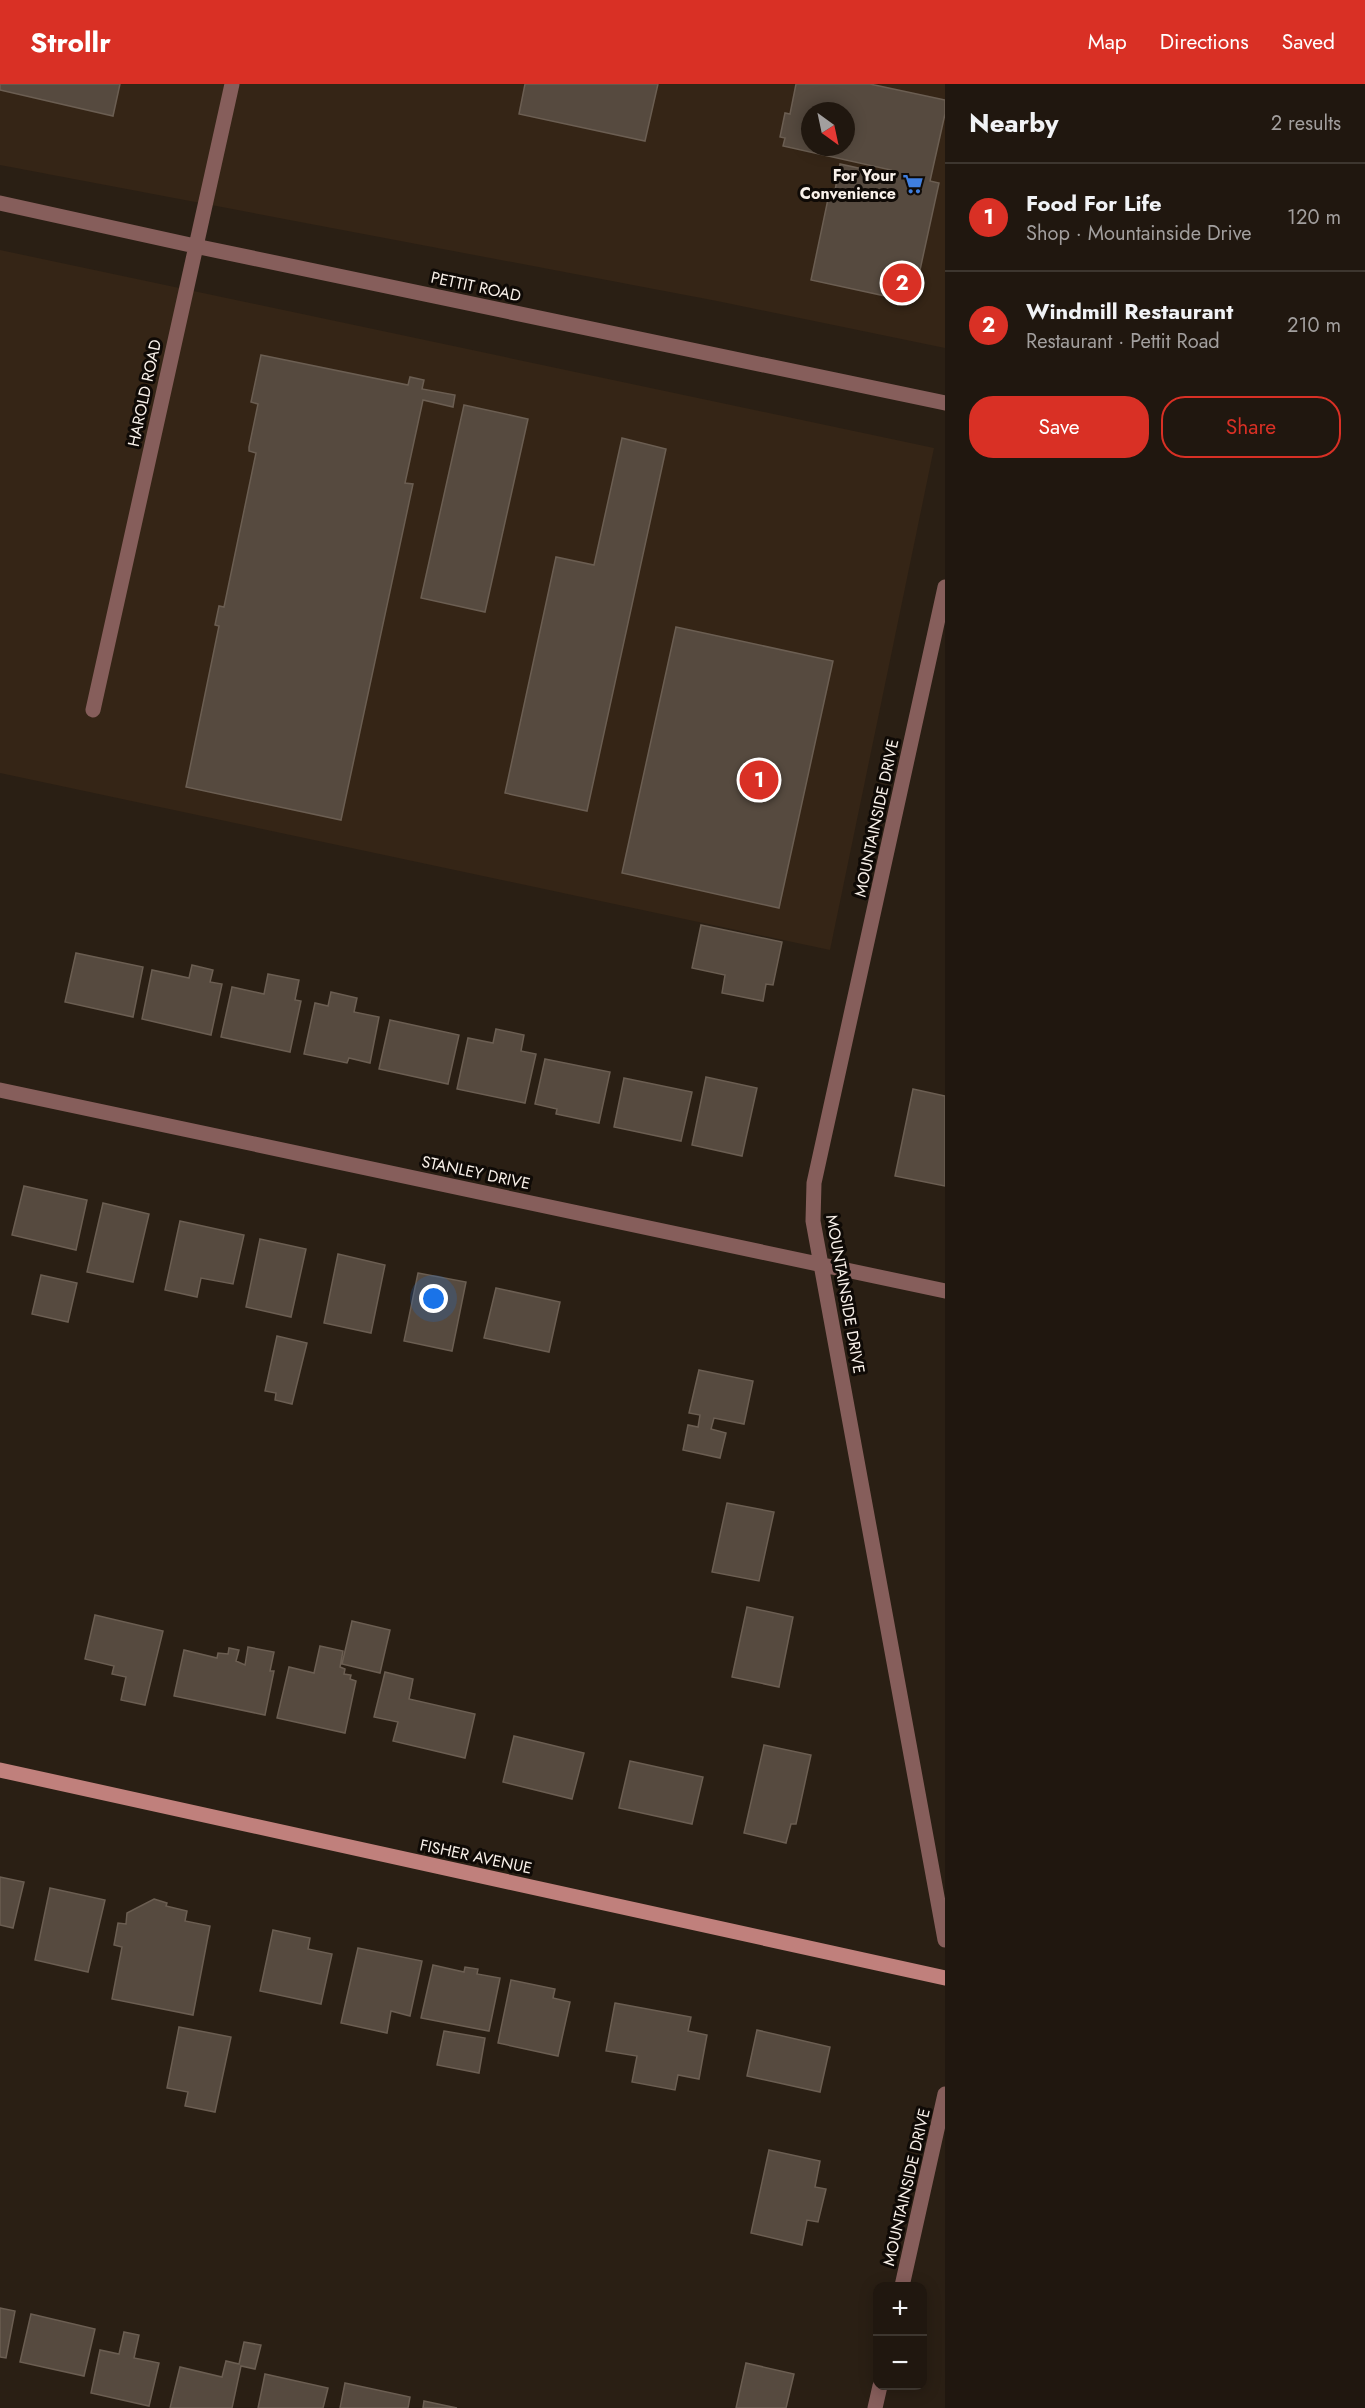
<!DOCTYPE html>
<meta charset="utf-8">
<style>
body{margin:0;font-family:Jost,sans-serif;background:#282018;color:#f1f3f6}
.controls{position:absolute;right:18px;bottom:18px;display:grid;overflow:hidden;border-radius:12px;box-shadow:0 3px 15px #0003}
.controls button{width:54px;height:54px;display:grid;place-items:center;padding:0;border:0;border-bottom:2px solid #3d362f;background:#20170f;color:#f1f3f6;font:30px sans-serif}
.compass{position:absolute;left:801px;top:18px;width:54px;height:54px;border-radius:50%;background:#20170f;box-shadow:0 3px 15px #0003;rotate:147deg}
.you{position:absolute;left:434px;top:1215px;width:21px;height:21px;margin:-15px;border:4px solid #fff;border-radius:50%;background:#1a73e8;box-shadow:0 0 0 9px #1a73e833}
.badge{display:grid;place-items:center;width:39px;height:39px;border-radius:50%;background:#d93025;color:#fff;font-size:20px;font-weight:700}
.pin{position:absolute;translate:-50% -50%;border:3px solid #fff;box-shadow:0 2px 6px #0006}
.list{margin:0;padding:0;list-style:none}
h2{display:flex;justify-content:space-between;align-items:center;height:78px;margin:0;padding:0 24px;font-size:26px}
h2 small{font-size:20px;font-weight:400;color:#a29f9e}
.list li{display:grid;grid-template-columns:39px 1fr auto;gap:18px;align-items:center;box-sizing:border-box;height:108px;padding:0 24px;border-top:2px solid #3d362f}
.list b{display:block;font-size:22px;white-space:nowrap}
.list p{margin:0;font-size:20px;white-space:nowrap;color:#a29f9e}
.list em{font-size:20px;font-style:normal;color:#a29f9e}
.actions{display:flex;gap:12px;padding:18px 24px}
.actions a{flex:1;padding:14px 0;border:2px solid #d93025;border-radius:24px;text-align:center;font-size:21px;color:#d93025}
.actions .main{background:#d93025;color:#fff}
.map{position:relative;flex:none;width:945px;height:2324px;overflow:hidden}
header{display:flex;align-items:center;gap:36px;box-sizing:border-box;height:84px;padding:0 30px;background:#d93025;color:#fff}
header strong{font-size:28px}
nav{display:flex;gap:33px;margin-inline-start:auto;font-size:21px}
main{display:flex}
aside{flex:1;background:#20170f}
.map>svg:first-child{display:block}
</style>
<header>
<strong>Strollr</strong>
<nav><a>Map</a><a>Directions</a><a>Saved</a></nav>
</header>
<main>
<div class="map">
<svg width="945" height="2324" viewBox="0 0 945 2324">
<rect width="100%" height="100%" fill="#2a1f14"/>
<!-- built -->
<path fill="#352516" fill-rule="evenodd" d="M0,0h945v264l-228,-47 -717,-136zM810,27h36v36h-36z
M0,166l934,198 -104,502 -830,-177z"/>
<!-- building -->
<path fill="#564a3f" stroke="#6b5e52" stroke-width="1.5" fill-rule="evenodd" d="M0,0h120l-7,32 -113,-26z
M525,0h133l-13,57 -126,-27z
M796,0h74l75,16v14l-15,67 9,2 -26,119 -102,-22 17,-81 5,2 7,-37 50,11 1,-5 -108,-24 2,-8 -5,-1 5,-24 5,1zM810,27h36v36h-36z
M261,271l147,30 2,-8 14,3 -2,9 33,6 -2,12 -30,-7 -18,83 8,1 -72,336 -155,-33 33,-161 -4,-1 4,-19 5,1 32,-154 -7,-2v-4l9,-43 -7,-2z
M464,321l64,14 -43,193 -64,-14z
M622,354l44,11 -79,362 -82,-18 51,-236 38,8z
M676,543l157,34 -54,247 -157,-35z
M701,841l81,17 -9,43 -7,-1 -3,17 -41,-8 3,-18 -33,-7z
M76,869l67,14 -10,50 -68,-15z
M192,881l21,5 -3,12 12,2 -11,51 -69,-16 10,-49 37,8z
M268,890l31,6 -4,20 6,1 -11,51 -69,-15 11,-50 32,7z
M331,908l26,6 -3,14 25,5 -9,46 -21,-5 -2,5 -43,-9 11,-51 13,3z
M390,936l69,15 -11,49 -69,-15z
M496,945l28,6 -3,16 15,3 -11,49 -68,-14 11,-51 25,5z
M545,975l65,13 -11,51 -43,-9 1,-5 -22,-5z
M706,993l51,11 -15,68 -50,-11z
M624,994l68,14 -11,49 -67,-14z
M913,1005l32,7v90l-50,-10z
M24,1102l63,14 -11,50 -64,-15z
M103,1119l46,11 -16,68 -46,-10z
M180,1137l64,14 -11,49 -32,-6 -4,19 -32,-7z
M260,1155l46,10 -15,68 -45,-10z
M338,1170l47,11 -14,68 -47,-10z
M418,1189l48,9 -14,69 -48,-10z
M41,1191l36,8 -9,39 -36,-8z
M496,1204l64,14 -11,50 -65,-14z
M277,1252l30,7 -15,61 -17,-4 1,-7 -11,-2z
M699,1286l54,11 -9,43 -30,-6 -3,11 15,4 -6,25 -37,-8 5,-25 10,2 2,-12 -11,-2z
M727,1419l47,9 -15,69 -47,-9z
M747,1523l46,10 -14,70 -47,-10z
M95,1531l68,16 -18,74 -24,-5 5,-23 -14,-3 2,-8 -29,-7z
M352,1537l38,9 -10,43 -38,-9z
M320,1562l23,5 -3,16 5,2 -1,5 7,1 -1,4 6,2 -11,52 -68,-15 12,-51 25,6z
M248,1563l26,5 -4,19h4l-9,44 -91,-19 10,-46 33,8 1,-5 10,1 1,-6 10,2 -3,11 9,4z
M385,1588l28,7 -4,20 66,15 -10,44 -72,-17 5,-19 -24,-5z
M514,1652l70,17 -12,46 -69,-17z
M764,1661l47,10 -15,69h-5l-5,19 -42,-10z
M630,1677l73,16 -11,47 -73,-16z
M0,1793l24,5 -11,46 -13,-3z
M50,1804l55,12 -17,72 -53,-12z
M154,1815l13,4 -1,3 21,5 -2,10 25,5 -17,89 -81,-16 10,-52 -8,-2 4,-22 8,1 1,-11z
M273,1846l37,8 -2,11 24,5 -11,50 -61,-13z
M358,1864l64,13 -12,55 -19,-5 -4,22 -46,-10z
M433,1881l31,7 1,-5 13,2 -1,5 23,4 -11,53 -68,-13z
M511,1896l44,9 -2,9 17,4 -12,54 -60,-13z
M615,1919l76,14 -3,14 19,4 -8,44 -21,-4 -3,15 -43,-8 5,-26 -31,-5z
M179,1943l52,10 -16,75 -30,-6 3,-14 -21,-4z
M757,1946l73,17 -10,45 -73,-16z
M444,1947l41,7 -6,35 -42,-8z
M769,2066l51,11 -5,26 11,2 -8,33 -11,-2 -5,25 -51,-12z
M0,2224l15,3 -9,47 -6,-1z
M31,2230l64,15 -11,47 -64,-14z
M124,2248l15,3 -5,23 25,5 -10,43 -58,-13 9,-43 19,4z
M244,2258l17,3 -6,24 -14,-3 -9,42h-62l10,-41 42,10 4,-16 13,3z
M746,2279l48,11 -8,34h-50z
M265,2290l63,14 -5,20h-65z
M345,2299l65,14 -2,11h-68z
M424,2317l33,7h-34z"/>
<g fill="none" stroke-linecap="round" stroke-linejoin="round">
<!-- street -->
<path stroke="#865e5b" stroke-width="15" d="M0,119l195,43 750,157
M945,503l-131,596 -1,38 132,719
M93,626l139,-626
M0,1006l945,201
M902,2202l43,-192
M875,2324l5,-22"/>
<!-- secondary -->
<path stroke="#c0807c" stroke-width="15" d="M0,1686l945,208"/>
</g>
<!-- icons -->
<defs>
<g id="supermarket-bare" transform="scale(1.62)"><path d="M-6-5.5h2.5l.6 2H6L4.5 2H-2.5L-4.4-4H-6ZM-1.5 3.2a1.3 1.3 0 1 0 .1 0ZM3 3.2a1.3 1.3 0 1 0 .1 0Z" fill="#3f7fe0" stroke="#0f0a06" stroke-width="2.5" paint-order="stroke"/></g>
</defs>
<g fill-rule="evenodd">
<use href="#supermarket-bare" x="913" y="100"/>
</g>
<g text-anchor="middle" stroke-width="6" stroke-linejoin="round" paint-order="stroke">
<!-- poi labels -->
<g font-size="16" font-weight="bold" fill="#f9f1ea" stroke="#0f0a06" text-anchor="end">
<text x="896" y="97">For Your<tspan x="896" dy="18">Convenience</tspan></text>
</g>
<!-- street labels -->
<g font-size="16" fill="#f9f1ea" stroke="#0f0a06">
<text transform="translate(476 202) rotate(12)" y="6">PETTIT ROAD</text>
<text transform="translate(144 309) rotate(-78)" y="6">HAROLD ROAD</text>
<text transform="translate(876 734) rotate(-78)" y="6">MOUNTAINSIDE DRIVE</text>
<text transform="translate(476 1088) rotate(12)" y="6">STANLEY DRIVE</text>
<text transform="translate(846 1210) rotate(80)" y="6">MOUNTAINSIDE DRIVE</text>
<text transform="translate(476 1772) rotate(12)" y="6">FISHER AVENUE</text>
<text transform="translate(906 2103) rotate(-77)" y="6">MOUNTAINSIDE DRIVE</text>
</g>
</g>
</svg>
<div class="controls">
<button>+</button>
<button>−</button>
</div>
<svg class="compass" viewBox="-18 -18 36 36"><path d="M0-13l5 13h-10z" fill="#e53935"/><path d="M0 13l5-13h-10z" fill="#a29f9e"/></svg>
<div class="you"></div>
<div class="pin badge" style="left:759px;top:696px">1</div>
<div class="pin badge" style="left:902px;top:199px">2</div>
</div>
<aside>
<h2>Nearby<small>2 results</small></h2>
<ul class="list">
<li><span class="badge">1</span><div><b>Food For Life</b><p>Shop · Mountainside Drive</p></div><em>120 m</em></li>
<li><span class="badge">2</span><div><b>Windmill Restaurant</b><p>Restaurant · Pettit Road</p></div><em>210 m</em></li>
</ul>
<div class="actions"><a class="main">Save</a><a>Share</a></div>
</aside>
</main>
